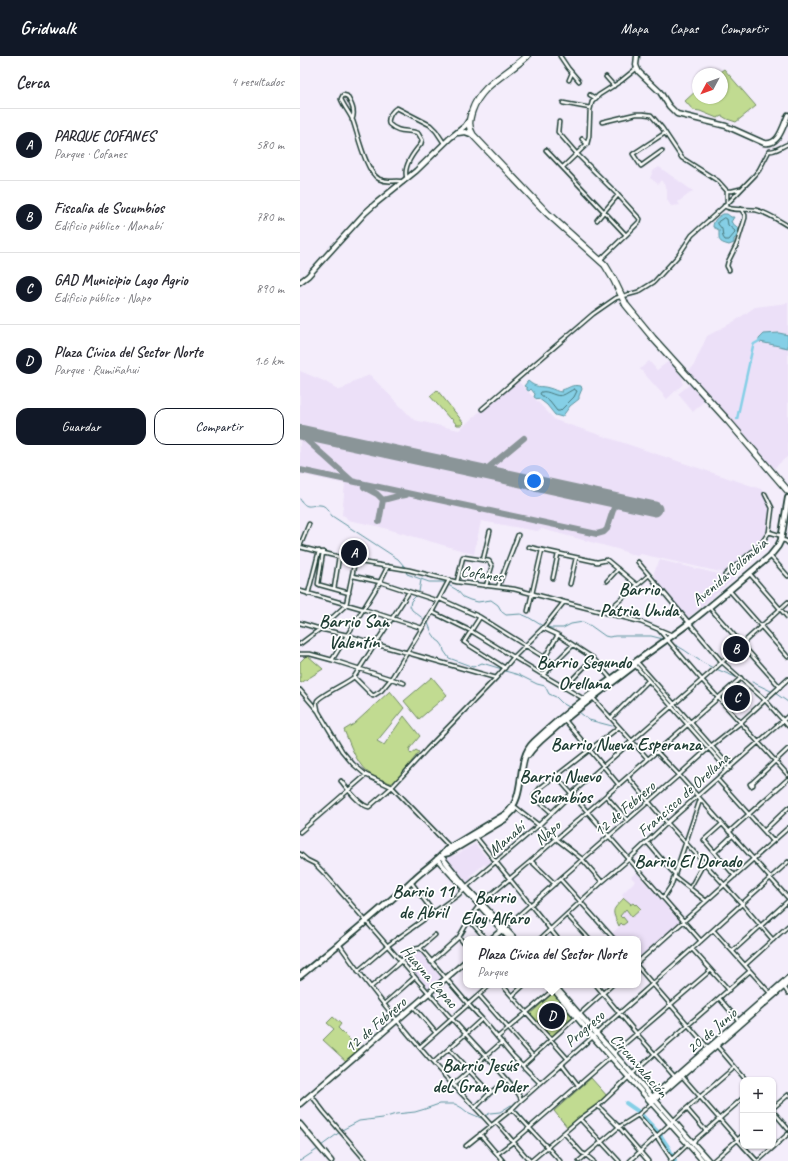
<!DOCTYPE html>
<html lang="es">
<meta charset="utf-8">
<style>
body{margin:0;font-family:Caveat,sans-serif;background:#f2f2f3;color:#2b2b33}
.controls{position:absolute;right:12px;bottom:12px;display:grid;overflow:hidden;border-radius:8px;box-shadow:0 1px 3px #0004}
.controls button{width:36px;height:36px;display:grid;place-items:center;padding:0;border:0;border-bottom:1px solid #e1e1e2;background:#fff;color:#2b2b33;font:20px sans-serif}
.compass{position:absolute;left:392px;top:12px;width:36px;height:36px;border-radius:50%;background:#fff;box-shadow:0 1px 3px #0004;rotate:229deg}
.you{position:absolute;left:234px;top:425px;width:14px;height:14px;margin:-10px;border:3px solid #fff;border-radius:50%;background:#1a73e8;box-shadow:0 0 0 6px #1a73e833}
.badge{display:grid;place-items:center;width:26px;height:26px;border-radius:50%;background:#111827;color:#fff;font-size:13px;font-weight:700}
.pin{position:absolute;translate:-50% -50%;border:2px solid #fff;box-shadow:0 1px 4px #0006}
.popup{position:absolute;left:163px;top:880px;width:178px;height:52px;box-sizing:border-box;display:grid;place-content:center;border-radius:8px;background:#fff;filter:drop-shadow(0 1px 3px #0005);font-size:13px;white-space:nowrap;color:#7c7c81}
.popup b{font-size:15px;color:#2b2b33}
.popup::after{content:'';position:absolute;left:50%;top:100%;margin-left:-8px;border:8px solid transparent;border-top-color:#fff}
.list{margin:0;padding:0;list-style:none}
h2{display:flex;justify-content:space-between;align-items:center;height:52px;margin:0;padding:0 16px;font-size:17px}
h2 small{font-size:13px;font-weight:400;color:#7c7c81}
.list li{display:grid;grid-template-columns:26px 1fr auto;gap:12px;align-items:center;box-sizing:border-box;height:72px;padding:0 16px;border-top:1px solid #e1e1e2}
.list b{display:block;font-size:15px;white-space:nowrap}
.list p{margin:0;font-size:13px;white-space:nowrap;color:#7c7c81}
.list em{font-size:13px;font-style:normal;color:#7c7c81}
.actions{display:flex;gap:8px;padding:12px 16px}
.actions a{flex:1;padding:9px 0;border:1px solid #111827;border-radius:12px;text-align:center;font-size:14px;color:#111827}
.actions .main{background:#111827;color:#fff}
.map{position:relative;flex:none;width:488px;height:1105px;overflow:hidden}
header{display:flex;align-items:center;gap:24px;box-sizing:border-box;height:56px;padding:0 20px;background:#111827;color:#fff}
header strong{font-size:19px}
nav{display:flex;gap:22px;margin-inline-start:auto;font-size:14px}
main{display:flex}
aside{flex:1;background:#fff}
.map>svg:first-child{display:block}
</style>
<header>
<strong>Gridwalk</strong>
<nav><a>Mapa</a><a>Capas</a><a>Compartir</a></nav>
</header>
<main>
<aside>
<h2>Cerca<small>4 resultados</small></h2>
<ul class="list">
<li><span class="badge">A</span><div><b>PARQUE COFANES</b><p>Parque · Cofanes</p></div><em>580 m</em></li>
<li><span class="badge">B</span><div><b>Fiscalia de Sucumbíos</b><p>Edificio público · Manabí</p></div><em>780 m</em></li>
<li><span class="badge">C</span><div><b>GAD Municipio Lago Agrio</b><p>Edificio público · Napo</p></div><em>890 m</em></li>
<li><span class="badge">D</span><div><b>Plaza Cívica del Sector Norte</b><p>Parque · Rumiñahui</p></div><em>1.6 km</em></li>
</ul>
<div class="actions"><a class="main">Guardar</a><a>Compartir</a></div>
</aside>
<div class="map">
<svg width="488" height="1105" viewBox="0 0 488 1105">
<rect width="100%" height="100%" fill="#f4edfb"/>
<filter id="ink" filterUnits="userSpaceOnUse"><feTurbulence type="fractalNoise" baseFrequency=".025" numOctaves="2"/><feDisplacementMap in="SourceGraphic" scale="8" xChannelSelector="R" yChannelSelector="G"/><feConvolveMatrix kernelMatrix="1 2 1 2 8 2 1 2 1" color-interpolation-filters="sRGB"/></filter>
<g filter="url(#ink)">
<!-- built -->
<path fill="#ece0f8" d="M359,111l34,24 -15,11 2,3 -9,1 -4,-6v-11l-6,-9 -3,4 -8,-6 3,-7z
M488,247v153l-15,13 -87,-96 7,-6 14,-31 28,-15 20,-14z
M349,305l8,9 12,-9 13,15 1,8 -16,15 -27,-30z
M0,315l24,10 15,9 4,-1 11,-8 16,-6 44,45 45,10 57,-51 39,41 206,69 8,10 3,10 -4,20 -7,10 -36,34 -84,-19 -4,2 -20,-7 -75,-20 -5,2 -56,-10 -7,33 -97,-28 -29,-6 -3,-4 -3,-1 3,-31 -45,-10z
M390,328l15,16 -12,12 -15,-18z
M360,504l75,18 -47,40 -33,-37 -1,-9z
M175,788l13,15h2l2,3 -5,4 -3,-2 -14,12 2,3 -4,4 -22,-22v-3l6,-4 2,2z
M336,816l45,51 -43,38v-22h-22l-4,-6 7,-6 -7,-12 8,-12 2,-1 2,-5 -2,-3 13,-13 -4,-4z
M118,893l24,29 -13,11 -26,-28z"/>
<!-- green -->
<path fill="#c1db91" stroke="#708c62" d="M424,13l32,37 -20,16 -9,-3 -5,-3 -5,2 -17,-7 -7,-1 -8,-9 13,-12v9h24v-24h-5z
M137,334l26,32 -1,3h-5l-6,-7 -1,1 -20,-23z
M7,599l16,14 -22,14 -1,-1v-20z
M132,621l15,18 -28,24 -15,-18z
M90,635l14,17 -27,33 7,4 20,-29 16,20 -10,12 -1,4 2,2 5,-4 3,2 -25,32c-7,-2 -15,-5 -21,-8 -16,-9 -22,-30 -29,-46l10,-6z
M324,842l7,6 -1,1 3,-2 2,2 1,-1 5,5 -9,8 -6,-8 -6,7 2,2 1,-1 4,5 -4,3 -2,-2 -2,3c-8,-17 -7,-15 5,-28z
M253,937l22,25 -24,21 -22,-24z
M33,961l8,7 -3,4 21,21 -12,13 -24,-22 11,-11 -7,-6z
M291,1022l17,19 -40,31 -14,-17z"/>
<!-- water -->
<path fill="#85cfe6" stroke="#5c959f" d="M423,158h4l4,3h3l-3,5 6,5 3,4 -3,6 -3,2v4l-5,2c-11,-3 -10,-4 -10,-15l-6,-3c0,-7 5,-10 10,-13z
M479,277l9,2v13l-28,-6 -1,-1v-2l5,-5z
M228,325c9,8 12,4 21,7 5,1 8,4 13,4l-1,-2c10,-2 9,-6 20,-4l1,3 -3,7v3l-9,7 -8,11 -7,-2 -8,-10 -9,-7 -1,1 -3,-2 1,-3 -4,-5 -2,2 -2,-1v-2l-3,-2z"/>
<g fill="none" stroke-linecap="round" stroke-linejoin="round">
<!-- shore -->
<path stroke="#48777b" stroke-width="1" d="M424,162l3,1 1,6 7,6 -1,3 -5,6h-4l-2,-3 -1,-8 -4,-5v-2z
M274,333l3,2 -3,6 -14,14h-3l-7,-9 -10,-8 1,-2c8,-2 15,6 22,3 3,-1 7,-4 11,-6z"/>
<!-- stream -->
<path stroke="#5c959f" stroke-width="1" d="M0,443c7,12 11,5 20,6 6,0 9,7 12,11l66,43 6,7 3,8 22,8h14l14,8 6,7 7,3 8,2 13,-2 7,5 4,7 4,3 15,-1 7,3 13,8 10,3h12l8,-4 12,-2 8,4 14,10 4,1 6,-1h36l12,3
M119,536l2,-12
M116,540l-5,5 -1,5 2,4 13,10
M128,567l4,10 5,7 3,2 3,4 1,5 5,7 24,9 9,-4 20,6
M376,589c13,7 23,17 37,23
M416,613l22,9
M205,615l14,4 18,9 8,2 4,8 7,3 6,6 7,4
M452,626l23,11 13,9
M279,656l10,8 23,6
M215,1052l14,17
M185,1060l5,-3 10,-1 11,-7 3,1
M42,1074l17,-9 24,-3 13,-4 19,-2 10,-3 14,-5h16l7,4 5,4 14,6
M237,1078l10,11
M21,1090l19,-14
M0,1105l18,-12"/>
<!-- canal -->
<path stroke="#85cfe6" stroke-width="2.5" d="M437,363l16,-73 1,-2 7,-4"/>
<!-- river -->
<path stroke="#85cfe6" stroke-width="4" d="M326,1047l13,9
M341,1058l17,18
M361,1080l8,12 4,9
M374,1104l1,1"/>
<!-- taxiway -->
<path stroke="#8a9598" stroke-width="6" d="M0,378l52,47
M0,414l297,64 7,-2 3,-3 9,-28
M183,416l41,-34
M64,431l13,7 6,6 15,-4 8,-1
M79,466l4,-22"/>
<!-- runway -->
<path stroke="#8a9598" stroke-width="15" d="M0,376l355,77"/>
<!-- street casing -->
<g stroke="#1f3d34" stroke-width="5.5">
<path id="street" d="M260,0l8,12 11,13
M306,21l8,9
M269,24l3,-7
M290,39l5,3
M263,47l27,5
M52,64c4,-9 -1,-17 -5,-24l-4,-1 -2,4c3,8 9,14 12,22 5,14 13,51 26,58 10,5 16,0 24,3
M259,66l-1,10 19,22 41,41 -21,25
M302,66l34,-8h7l8,1 11,13 20,30 36,23 9,10v12
M282,83l5,5
M246,94l80,85 -26,25
M362,95l-21,15 -8,-12 32,-21
M263,111l24,-23 2,-8 1,-26 2,-8 7,-7 22,-14 16,-13
M107,123c-5,-12 7,-27 14,-35l1,-4 -4,-7c-12,-4 -18,1 -29,-9 -2,-5 3,-14 8,-16l33,17 6,6 8,12
M427,135h5l8,-2
M318,139l20,22 2,2 -1,3 -13,13
M424,150c9,6 22,2 32,4 12,3 22,10 32,16
M429,214l-2,-4 1,-4 9,-18 8,-26v-3l-4,-6
M182,353l111,-95 23,-16 22,-6 16,-10 24,-26 14,-21 35,-31 28,-29 4,-5 10,-19c6,1 13,-5 19,-7
M469,476l13,4
M482,484l4,1 2,2
M0,490l9,-22
M0,491l55,14 54,9 48,12 57,7 127,33 31,13
M229,491l13,3 55,12 10,-2 30,25
M23,496l-5,32 2,1 29,8
M470,500l18,20
M183,504l6,1 3,5 -6,20
M450,518l38,44
M349,519l73,87 43,38 23,26
M425,519l36,-31 8,-12 3,-24 -7,-14
M53,520l27,6 58,19
M253,522l5,-24
M307,525l11,-12
M157,526l6,-25 20,3 7,-29
M270,528l6,-26
M198,531l20,-52
M34,533l5,-32
M429,534l59,67
M0,535l63,18 59,19
M8,538l11,-43
M140,543l40,18 75,47
M409,551l71,80
M228,555l14,-61
M132,556l39,19 72,44 41,24
M305,557l44,-38 -11,-13
M180,561l-16,25 41,26
M0,567l20,6 27,6 28,9 33,9 88,25
M243,572l15,7 35,23 18,21
M359,574l43,50 86,95
M0,588l20,-15 26,-24 9,-44
M0,598h10l22,6 48,-78 8,-16
M245,601l13,-22
M32,604l72,23
M337,606l94,106
M334,608l94,106
M243,619l30,-30
M54,621l19,19 8,-5 10,-12 41,-67 17,-32
M264,632l29,-30
M0,634l18,21 24,40 11,13 13,11 26,12 58,60
M292,641l56,62
M18,655c0,-3 -2,-7 -1,-10 2,-5 30,-18 37,-24l55,-85
M311,662l37,-37
M264,663l55,66
M357,696l22,23 109,123
M256,720l145,165
M328,721l32,38 82,89 31,36
M417,723l56,62
M41,725c6,7 19,25 28,26l23,-20 35,-38 69,-71 17,-20 31,-31 20,-25
M453,726l-3,2 1,2 2,-1v-3l35,-33
M306,740l21,24
M214,750l68,53 20,23
M252,757l-18,-16v-1l6,-8 16,-12 63,-49
M422,768l-18,16 31,36
M464,775l24,-23
M0,776l66,-57
M429,776l59,-53
M176,781l20,25 62,77
M347,786l23,27 5,5
M415,796l17,-16
M0,798l7,6 8,4 9,9c53,60 104,121 159,180 7,8 38,39 38,47
M231,805l24,23
M375,821l31,24
M260,823l54,60
M111,826l23,31
M390,832l14,-25
M363,842l8,-12 29,-86
M267,859l22,24
M169,864l17,19
M204,872l175,-153 32,-29 29,-23 48,-44
M413,874l57,63
M159,881l7,9
M240,883l62,-57 27,-23 38,-36 121,-107
M39,888c29,42 61,81 94,119 19,22 40,41 58,62
M120,892l48,56 14,15 31,37 27,27
M392,893l37,41
M433,895l55,-50
M131,906l28,-25 13,-22 10,-13 49,-41 210,-183
M338,906l150,-134
M445,909l43,-39
M338,911l70,81
M58,915l29,-25 71,-51 8,-8 73,-62 32,-31 139,-121 78,-71
M202,929l65,73
M296,929l41,49 38,43
M71,931l44,-38 5,-1 15,-13
M484,931l4,6
M179,939l54,61
M212,940l12,-11
M419,942l20,23
M84,948l31,-27
M114,951l22,26
M198,981l61,-52
M417,990l29,34
M120,991l70,-62
M149,993l41,44
M314,997l97,-83
M133,1007l49,-44
M262,1008l16,21
M223,1009l89,-80
M381,1019l62,71
M153,1029l49,-43
M11,1039l13,17 42,49
M298,1050l21,21 29,34
M176,1051l14,-14 17,-13
M473,1052l15,-13
M212,1053l48,52
M387,1053l19,22
M473,1055l15,18
M338,1059l19,22 15,23
M280,1063l39,42
M196,1066l34,39
M264,1077l18,20 4,2 7,6
M180,1078l23,27
M393,1086l50,-44
M166,1090l46,-37 7,-7 173,-153 96,-87
M443,1090l14,15
M197,1098l16,-12 98,-85
M231,1105l49,-42 18,-13 34,-32 118,-103
M279,1105l40,-34 19,-12 14,-12
M330,1105l56,-52 49,-42
M370,1105l18,-17
M413,1105l30,-26
M458,1105l30,-27"/>
</g>
<!-- secondary casing -->
<g stroke="#1f3d34" stroke-width="7">
<path id="secondary" d="M337,0l-1,9 1,3 2,4 21,20 9,14 8,8 49,12 38,17c15,3 19,-17 24,-28
M158,77l7,-1 8,3
M0,226l8,-6 57,-63 10,-9 41,-33 34,-33 15,-12 4,-6
M141,800l25,31 49,52
M137,803l73,80
M191,883l11,-9
M250,929l43,52 110,124
M254,929l26,30 129,146
M350,1043l138,-121
M353,1045l135,-118
M0,1048l166,-143
M0,1068l31,37"/>
</g>
<!-- primary casing -->
<g stroke="#1f3d34" stroke-width="8">
<path id="primary" d="M228,699c7,-11 17,-18 26,-26 26,-23 54,-43 81,-64
M143,798l5,-1 57,-34 9,-9
M0,920c39,-32 78,-63 114,-97 10,-10 24,-18 32,-29l60,-36c22,-19 8,-53 28,-72 47,-45 102,-79 154,-118 28,-22 55,-45 82,-68l8,-10 3,-6 7,-42"/>
</g>
<!-- highway casing -->
<g stroke="#1f3d34" stroke-width="8">
<path id="highway" d="M227,0c-19,18 -46,28 -55,55 -3,9 -4,16 1,24l74,78 58,52 9,15 12,25 27,33 76,84 59,69"/>
</g>
<!-- street -->
<use href="#street" stroke="#fff" stroke-width="2.5"/>
<!-- secondary -->
<use href="#secondary" stroke="#fff" stroke-width="4"/>
<!-- primary -->
<use href="#primary" stroke="#fff" stroke-width="4.5"/>
<!-- highway -->
<use href="#highway" stroke="#fff" stroke-width="5.5"/>
</g>
</g>
<g text-anchor="middle" stroke-width="3.5" stroke-linejoin="round" paint-order="stroke">
<!-- street labels -->
<g font-size="16" fill="#1f3d34" stroke="#fff">
<text transform="translate(429 515) rotate(-41)" y="6">Avenida Colombia</text>
<text transform="translate(182 517) rotate(8)" y="6">Cofanes</text>
<text transform="translate(383 738) rotate(-42)" y="6">Francisco de Orellana</text>
<text transform="translate(324 752) rotate(-41)" y="6">12 de Febrero</text>
<text transform="translate(247 776) rotate(-41)" y="6">Napo</text>
<text transform="translate(206 782) rotate(-41)" y="6">Manabí</text>
<text transform="translate(130 920) rotate(49)" y="6">Huayna Capac</text>
<text transform="translate(75 968) rotate(-41)" y="6">12 de Febrero</text>
<text transform="translate(284 972) rotate(-41)" y="6">Progreso</text>
<text transform="translate(411 974) rotate(-41)" y="6">20 de Junio</text>
<text transform="translate(340 1009) rotate(49)" y="6">Circunvalación</text>
</g>
<!-- quarter labels -->
<g font-size="18" font-weight="bold" fill="#1f3d34" stroke="#fff">
<text x="339" y="539">Barrio<tspan x="339" dy="21">Patria Unida</tspan></text>
<text x="54" y="571">Barrio San<tspan x="54" dy="21">Valentín</tspan></text>
<text x="284" y="612">Barrio Segundo<tspan x="284" dy="21">Orellana</tspan></text>
<text x="326" y="694">Barrio Nueva Esperanza</text>
<text x="260" y="726">Barrio Nuevo<tspan x="260" dy="21">Sucumbíos</tspan></text>
<text x="388" y="811">Barrio El Dorado</text>
<text x="123" y="841">Barrio 11<tspan x="123" dy="21">de Abril</tspan></text>
<text x="195" y="847">Barrio<tspan x="195" dy="21">Eloy Alfaro</tspan></text>
<text x="180" y="1015">Barrio Jesús<tspan x="180" dy="21">deL Gran Poder</tspan></text>
</g>
</g>
</svg>
<div class="controls">
<button>+</button>
<button>−</button>
</div>
<svg class="compass" viewBox="-18 -18 36 36"><path d="M0-13l5 13h-10z" fill="#e53935"/><path d="M0 13l5-13h-10z" fill="#7c7c81"/></svg>
<div class="you"></div>
<div class="pin badge" style="left:54px;top:497px">A</div>
<div class="pin badge" style="left:436px;top:593px">B</div>
<div class="pin badge" style="left:437px;top:642px">C</div>
<div class="pin badge" style="left:252px;top:960px">D</div>
<div class="popup"><b>Plaza Cívica del Sector Norte</b>Parque</div>
</div>
</main>
